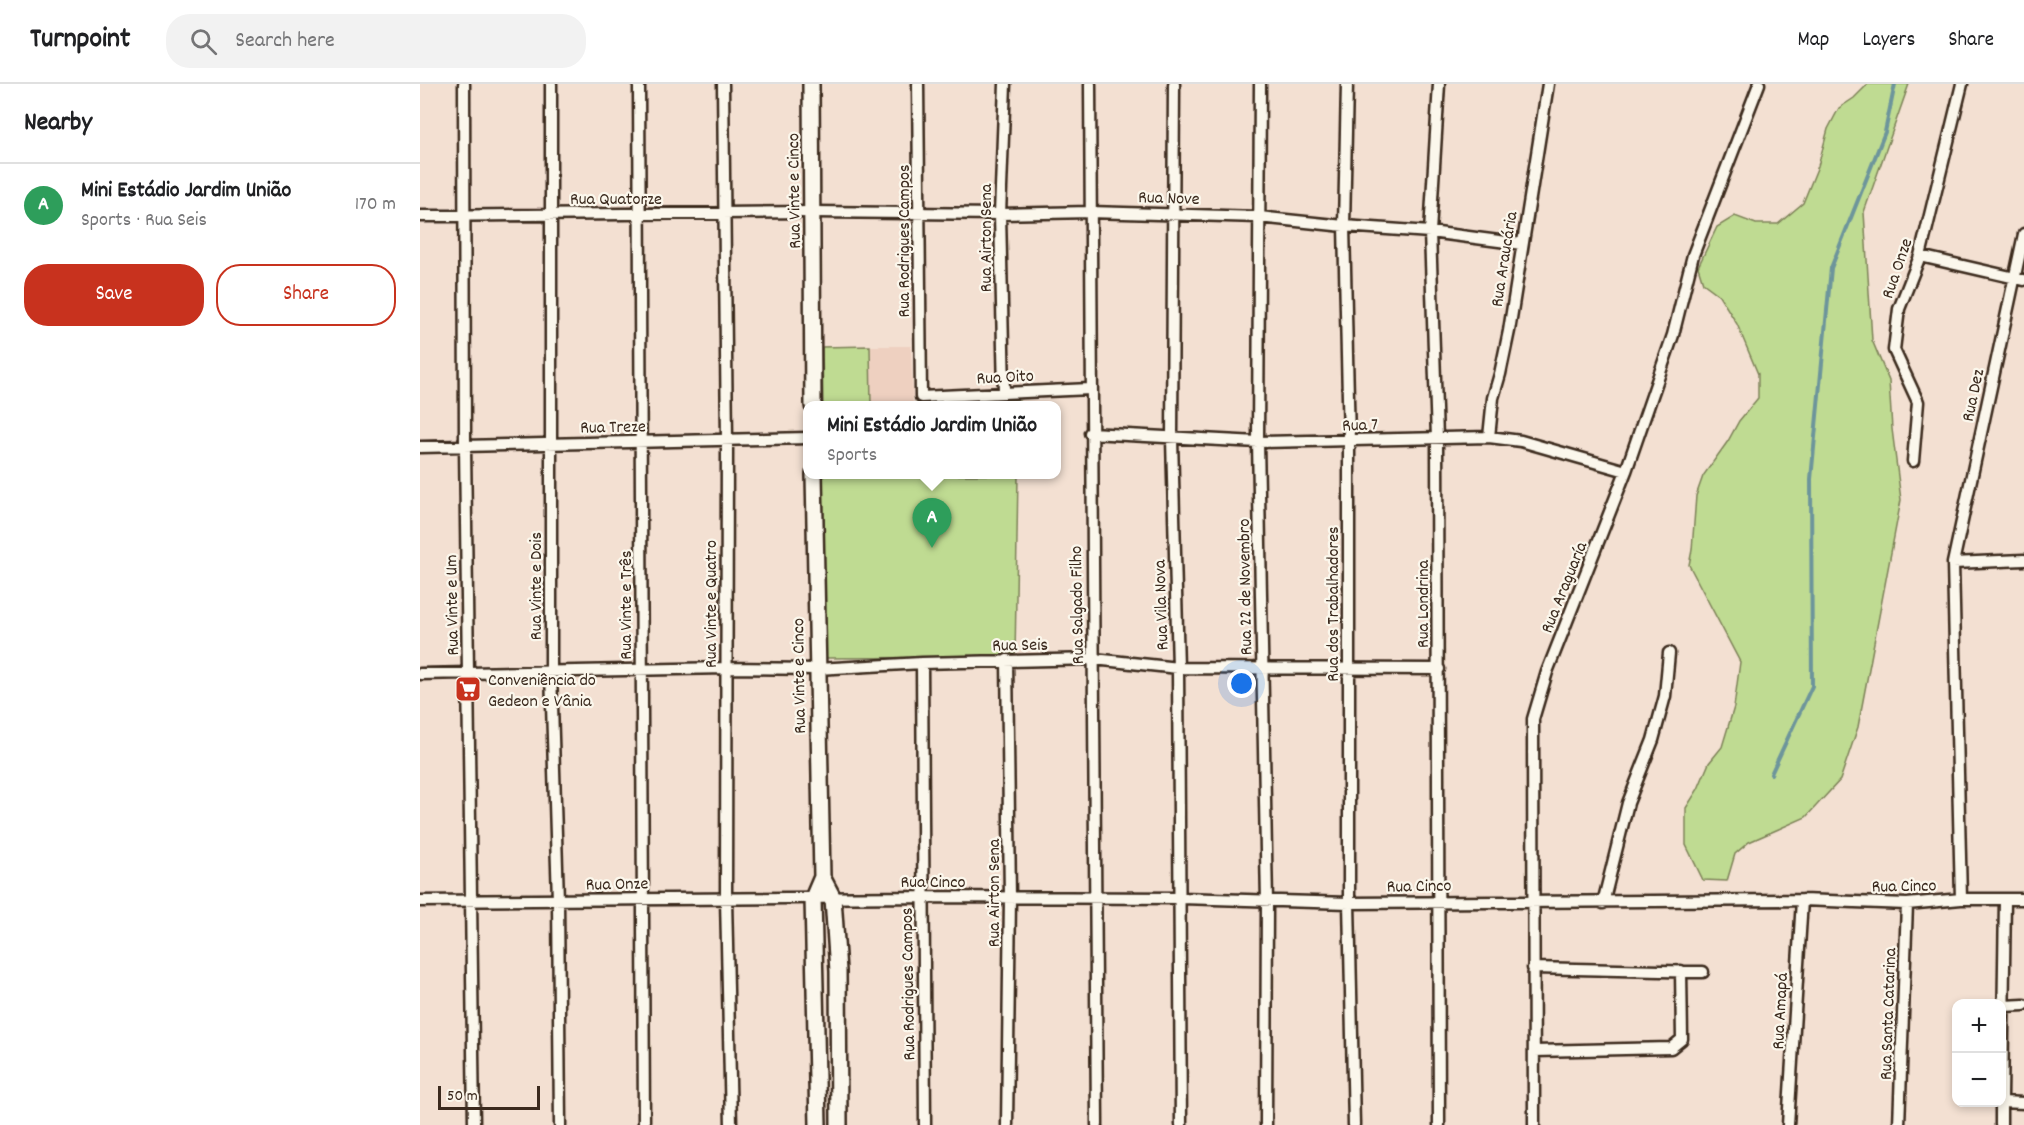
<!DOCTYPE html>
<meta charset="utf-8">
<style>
body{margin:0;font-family:Dekko,sans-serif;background:#f2f2f2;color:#202124}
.controls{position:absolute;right:18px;bottom:18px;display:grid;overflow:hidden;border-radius:12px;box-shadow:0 3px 9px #0003}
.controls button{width:54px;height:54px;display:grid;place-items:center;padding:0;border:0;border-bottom:2px solid #e0e0e0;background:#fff;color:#202124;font:30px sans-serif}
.scale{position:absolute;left:18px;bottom:15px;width:102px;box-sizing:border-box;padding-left:6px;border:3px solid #3b2a1e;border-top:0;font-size:16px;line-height:21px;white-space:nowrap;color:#3b2a1e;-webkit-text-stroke:4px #fbf7ec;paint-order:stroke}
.you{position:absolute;left:822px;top:600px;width:21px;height:21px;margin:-15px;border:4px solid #fff;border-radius:50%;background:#1a73e8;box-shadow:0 0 0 9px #1a73e833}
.badge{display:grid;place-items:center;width:39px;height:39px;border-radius:50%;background:#c8321e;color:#fff;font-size:20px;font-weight:700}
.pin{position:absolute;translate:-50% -50px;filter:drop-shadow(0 2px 3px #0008)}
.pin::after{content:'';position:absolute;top:32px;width:21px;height:18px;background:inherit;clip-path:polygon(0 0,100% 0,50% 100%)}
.popup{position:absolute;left:383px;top:317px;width:258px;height:78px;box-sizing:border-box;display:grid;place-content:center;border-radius:12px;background:#fff;filter:drop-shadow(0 2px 4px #0005);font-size:20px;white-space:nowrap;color:#757577}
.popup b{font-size:22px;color:#202124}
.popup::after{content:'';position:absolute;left:50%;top:100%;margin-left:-12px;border:12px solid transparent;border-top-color:#fff}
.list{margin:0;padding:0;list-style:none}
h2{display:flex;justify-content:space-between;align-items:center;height:78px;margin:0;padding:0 24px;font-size:26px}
h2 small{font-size:20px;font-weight:400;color:#757577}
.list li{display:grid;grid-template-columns:39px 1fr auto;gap:18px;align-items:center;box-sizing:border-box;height:84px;padding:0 24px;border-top:2px solid #e0e0e0}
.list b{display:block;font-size:22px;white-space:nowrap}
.list p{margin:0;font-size:20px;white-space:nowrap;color:#757577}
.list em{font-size:20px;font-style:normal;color:#757577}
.actions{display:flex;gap:12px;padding:18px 24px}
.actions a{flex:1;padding:14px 0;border:2px solid #c8321e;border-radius:24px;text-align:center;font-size:21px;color:#c8321e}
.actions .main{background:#c8321e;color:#fff}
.icon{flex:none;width:33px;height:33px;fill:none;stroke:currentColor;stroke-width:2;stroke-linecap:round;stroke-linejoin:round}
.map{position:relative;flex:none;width:1604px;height:1041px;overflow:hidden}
header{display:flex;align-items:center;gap:36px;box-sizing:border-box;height:84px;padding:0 30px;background:#fff;border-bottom:2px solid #e0e0e0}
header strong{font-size:28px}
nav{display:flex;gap:33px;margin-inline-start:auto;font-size:21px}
.search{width:420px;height:54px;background:#f2f2f2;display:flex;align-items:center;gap:15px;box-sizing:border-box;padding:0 21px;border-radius:24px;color:#757577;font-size:22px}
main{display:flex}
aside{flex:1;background:#fff}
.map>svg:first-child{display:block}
</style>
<header>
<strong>Turnpoint</strong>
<div class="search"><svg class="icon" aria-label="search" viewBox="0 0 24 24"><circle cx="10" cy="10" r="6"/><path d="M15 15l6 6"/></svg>Search here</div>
<nav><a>Map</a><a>Layers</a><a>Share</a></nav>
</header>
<main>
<aside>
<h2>Nearby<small></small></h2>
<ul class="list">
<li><span class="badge" style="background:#2e9e5b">A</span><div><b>Mini Estádio Jardim União</b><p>Sports · Rua Seis</p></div><em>170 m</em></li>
</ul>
<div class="actions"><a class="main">Save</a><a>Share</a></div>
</aside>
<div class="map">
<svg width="1604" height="1041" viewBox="0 0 1604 1041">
<rect width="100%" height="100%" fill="#f3e0d2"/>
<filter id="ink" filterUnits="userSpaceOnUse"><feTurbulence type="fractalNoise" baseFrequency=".0167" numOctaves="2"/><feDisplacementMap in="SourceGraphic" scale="12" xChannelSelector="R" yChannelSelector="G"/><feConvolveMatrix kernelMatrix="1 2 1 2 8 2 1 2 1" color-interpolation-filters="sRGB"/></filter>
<g filter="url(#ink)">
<!-- built -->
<path fill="#eed0c0" d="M450,262h41l2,59h-42z"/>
<!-- green -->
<path fill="#bfdb92" stroke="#7d8258" stroke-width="1.5" d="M1448,0h41l-45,128 8,128 17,41 3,48 9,71 -43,227 -18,53 -34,37 -57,25 -14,12 -8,27 -24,-1 -17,-35v-37l12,-19 11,-26 13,-16 12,-40 6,-45 -51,-97 3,-15 4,-54 7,-20 25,-35 11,-20 19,-23v-24l-21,-50 -18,-29 -16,-12 -5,-16 19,-40 18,-11 21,8h22l25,-21 15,-37 10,-37 11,-21 15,-10z
M450,262l1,59h-48l-1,-58z
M599,317v5l-107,-2z
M403,391h195l-3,182 -190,1z"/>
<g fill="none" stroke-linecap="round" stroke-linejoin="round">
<!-- stream -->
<path stroke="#6d959b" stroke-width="4" d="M1351,690l41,-88 -1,-207 20,-211 54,-136 10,-48"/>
<!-- street casing -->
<g stroke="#3b2a1e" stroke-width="15">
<path id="street" d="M44,0l1,362 9,679
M131,0v588l7,228 2,225
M219,0l5,1041
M303,0l4,356 -1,459 5,226
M498,0l3,313 169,-8
M670,0c0,347 6,694 7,1041
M754,0l-2,355 6,229 3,457
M840,0l-2,358 9,460 -1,223
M927,0l-3,142 5,215v462l5,222
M1019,0l-9,148 7,206 2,687
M0,132l393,-4 187,2 90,-2 169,5 85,9 86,6 92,12
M1500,172l104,24
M584,308l-4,-178 5,-130
M670,349l168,9 231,-5 32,4 105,30
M1069,353l4,-39 7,-24 9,-43 39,-247
M0,363l388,-9
M1493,377l5,-59 -24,-52 5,-41 21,-53 42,-172
M1533,479l71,-329
M502,579l3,462
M0,590l306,-6 91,1 105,-6 172,-4 84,9 261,1
M1541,815l-8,-336 71,-3
M0,817l502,-4 259,1 168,5 453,-3 105,4 54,-5h63
M1183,819l25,-100 25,-63 12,-44 4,-43
M1113,884l170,4
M1584,922l20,-1
M1114,967l137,-3 11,-9 -1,-68
M1582,1013l3,-197
M587,1041l3,-227 -3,-238
M1114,1041l-1,-406 14,-47 79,-201 47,-136 20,-80 66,-171
M1368,1041l14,-225
M1479,1041l8,-221
M1581,1041v-23l23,1"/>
</g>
<!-- secondary casing -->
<g stroke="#3b2a1e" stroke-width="20">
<path id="secondary" d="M391,0l2,322
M394,390l8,403 -9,21 5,227
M402,793l11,21 5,73 1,154"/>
</g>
<!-- street -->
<use href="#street" stroke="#fbf7ec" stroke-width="10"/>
<!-- secondary -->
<use href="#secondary" stroke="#fbf7ec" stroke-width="15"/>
</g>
</g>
<!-- icons -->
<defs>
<g id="supermarket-square" transform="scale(1.35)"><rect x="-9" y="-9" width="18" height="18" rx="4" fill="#c8321e" stroke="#fbf7ec"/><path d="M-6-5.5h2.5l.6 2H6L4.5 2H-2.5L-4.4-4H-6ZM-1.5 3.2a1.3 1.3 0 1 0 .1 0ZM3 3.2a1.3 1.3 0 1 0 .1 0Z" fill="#fff"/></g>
</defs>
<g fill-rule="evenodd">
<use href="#supermarket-square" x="48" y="605"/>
</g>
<g text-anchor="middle" stroke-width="4.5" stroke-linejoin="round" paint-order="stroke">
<!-- street labels -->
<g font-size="18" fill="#3b2a1e" stroke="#fbf7ec">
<text transform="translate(373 107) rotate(-91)" y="6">Rua Vinte e Cinco</text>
<text transform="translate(749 113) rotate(2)" y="6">Rua Nove</text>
<text x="196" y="120">Rua Quatorze</text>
<text transform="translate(565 154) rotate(-90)" y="6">Rua Airton Sena</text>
<text transform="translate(483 157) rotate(-90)" y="6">Rua Rodrigues Campos</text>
<text transform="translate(1083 175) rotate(-81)" y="6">Rua Araucária</text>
<text transform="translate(1476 184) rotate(-71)" y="6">Rua Onze</text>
<text transform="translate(585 292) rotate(-3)" y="6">Rua Oito</text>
<text transform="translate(1552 311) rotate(-78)" y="6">Rua Dez</text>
<text transform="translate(940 340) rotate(-2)" y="6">Rua 7</text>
<text transform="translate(193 342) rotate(-1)" y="6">Rua Treze</text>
<text transform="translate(115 502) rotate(-90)" y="6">Rua Vinte e Dois</text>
<text transform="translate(824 503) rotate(-91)" y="6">Rua 22 de Novembro</text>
<text transform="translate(1143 503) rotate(-68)" y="6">Rua Araguaría</text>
<text transform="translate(290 520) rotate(-90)" y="6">Rua Vinte e Quatro</text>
<text transform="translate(912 520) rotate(-90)" y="6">Rua dos Trabalhadores</text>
<text transform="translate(1002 520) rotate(-90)" y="6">Rua Londrina</text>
<text transform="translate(31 521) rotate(-91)" y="6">Rua Vinte e Um</text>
<text transform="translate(205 521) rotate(-90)" y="6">Rua Vinte e Três</text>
<text transform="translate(656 521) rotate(-91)" y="6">Rua Salgado Filho</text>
<text transform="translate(740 521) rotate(-92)" y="6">Rua Vila Nova</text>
<text transform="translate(600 560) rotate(-1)" y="6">Rua Seis</text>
<text transform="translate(378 592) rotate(-91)" y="6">Rua Vinte e Cinco</text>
<text x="513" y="803">Rua Cinco</text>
<text transform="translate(197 799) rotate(-1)" y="6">Rua Onze</text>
<text transform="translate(999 801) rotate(-1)" y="6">Rua Cinco</text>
<text transform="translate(1484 801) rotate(-1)" y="6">Rua Cinco</text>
<text transform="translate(573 809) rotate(-90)" y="6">Rua Airton Sena</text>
<text transform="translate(487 900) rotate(-91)" y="6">Rua Rodrigues Campos</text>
<text transform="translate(1359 927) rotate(-87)" y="6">Rua Amapá</text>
<text transform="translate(1467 930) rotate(-88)" y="6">Rua Santa Catarina</text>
</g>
<!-- poi labels -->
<g font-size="18" fill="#3b2a1e" stroke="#fbf7ec" text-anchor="start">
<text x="68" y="601">Conveniência do<tspan x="68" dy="21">Gedeon e Vânia</tspan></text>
</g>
</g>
</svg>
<div class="controls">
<button>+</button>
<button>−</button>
</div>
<div class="scale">50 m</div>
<div class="you"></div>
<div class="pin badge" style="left:512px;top:464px;background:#2e9e5b">A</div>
<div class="popup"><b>Mini Estádio Jardim União</b>Sports</div>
</div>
</main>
